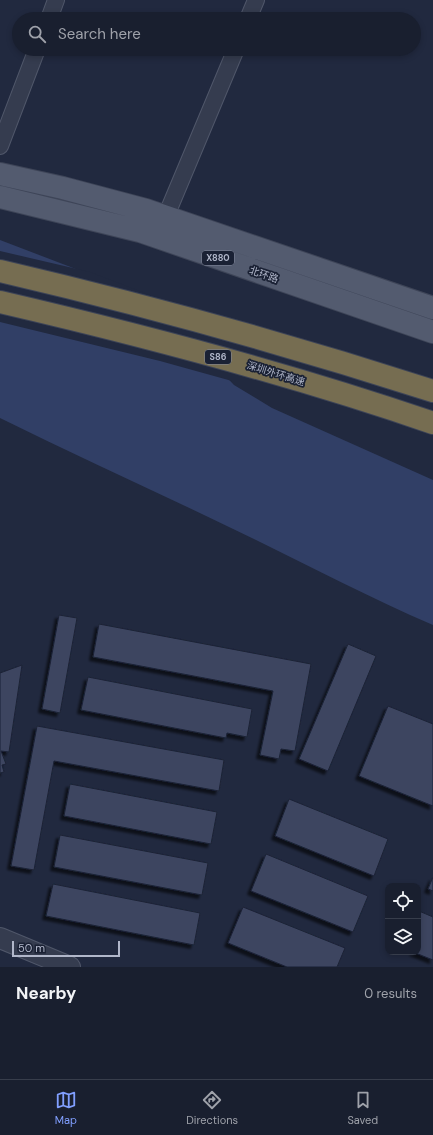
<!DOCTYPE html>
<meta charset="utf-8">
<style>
body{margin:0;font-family:"DM Sans","Noto Sans SC",sans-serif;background:#222737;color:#f1f3f6}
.controls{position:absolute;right:12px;bottom:12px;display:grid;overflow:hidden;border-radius:8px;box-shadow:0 2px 6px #0003}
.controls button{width:36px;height:36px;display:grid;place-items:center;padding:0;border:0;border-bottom:1px solid #373d4b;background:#191f2f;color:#f1f3f6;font:20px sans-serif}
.scale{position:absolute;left:12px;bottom:10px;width:108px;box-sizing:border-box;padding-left:4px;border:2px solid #b1b7ca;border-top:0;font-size:11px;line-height:14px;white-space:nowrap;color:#b1b7ca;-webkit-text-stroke:3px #1a2134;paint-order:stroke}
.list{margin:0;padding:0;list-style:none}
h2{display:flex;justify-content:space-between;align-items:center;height:52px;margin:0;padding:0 16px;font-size:17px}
h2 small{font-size:13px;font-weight:400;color:#9fa2aa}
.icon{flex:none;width:22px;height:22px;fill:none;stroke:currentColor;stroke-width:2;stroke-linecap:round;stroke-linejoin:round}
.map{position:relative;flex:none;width:433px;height:967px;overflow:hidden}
.search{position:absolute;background:#191f2f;box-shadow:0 2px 6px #0003;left:12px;right:12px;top:12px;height:44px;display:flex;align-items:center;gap:10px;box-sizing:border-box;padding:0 14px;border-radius:22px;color:#9fa2aa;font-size:15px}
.sheet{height:112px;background:#191f2f}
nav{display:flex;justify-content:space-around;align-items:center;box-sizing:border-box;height:56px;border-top:1px solid #373d4b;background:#191f2f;font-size:11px;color:#9fa2aa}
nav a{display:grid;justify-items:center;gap:2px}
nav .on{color:#819fff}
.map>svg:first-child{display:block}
</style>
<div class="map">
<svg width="433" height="967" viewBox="0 0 433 967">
<defs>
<filter id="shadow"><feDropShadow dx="-3.5" dy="3.5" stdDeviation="1" flood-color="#0009"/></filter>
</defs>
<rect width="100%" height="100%" fill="#21293f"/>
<!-- water -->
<path fill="#313f66" d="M0,240l149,57 85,88 38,23 161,72v145c-70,-30 -136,-66 -204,-98 -76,-37 -153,-71 -229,-109z"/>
<!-- pier -->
<path fill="#21293f" d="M0,251l90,21 60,23 82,86 -72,-20 -160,-39z"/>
<!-- building -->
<path fill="#3c4560" stroke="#1c2336" filter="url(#shadow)" d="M59,615l18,3 -17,95 -18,-4z
M99,624l212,40 -16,87 -14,-2 -2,10 -19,-4 13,-64 -180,-34z
M348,644l28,12 -48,115 -29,-12z
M22,665l-13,87 -8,-1 5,13 -4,1 2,7 -4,1v-100z
M88,677l164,32 -5,28 -20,-4 -1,5 -145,-28z
M388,706l45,18v82l-74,-30z
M37,726l187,34 -5,31 -165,-30 -20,109 -23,-4z
M70,784l147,28 -6,32 -147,-28z
M289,799l99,40 -14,37 -99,-40z
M60,835l148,28 -6,32 -148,-28z
M266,854l102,42 -15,36 -102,-41z
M433,877v14l-5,-2z
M53,884l147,29 -6,32 -148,-29z
M243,907l102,41 -8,19h-50l-59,-24z
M419,911l14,6v43l-20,-8h5z"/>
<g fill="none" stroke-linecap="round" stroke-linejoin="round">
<!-- minor casing -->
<g stroke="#50576a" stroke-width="18">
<path id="minor" d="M49,19l7,-19
M248,19l8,-19
M0,146l37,-97
M166,216l70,-167"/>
</g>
<!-- tertiary casing -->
<g stroke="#50576a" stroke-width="22">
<path id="tertiary" d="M0,938l70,29"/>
</g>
<!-- primary casing -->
<g stroke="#3e4558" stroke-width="24">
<path id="primary" d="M0,174l63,14 83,22 287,98
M0,197l140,34 293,101"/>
</g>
<!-- motorway casing -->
<g stroke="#3d4457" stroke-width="24">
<path id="motorway" d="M0,271c146,34 290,74 433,120
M0,302c146,34 291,72 433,121"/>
</g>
<!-- minor -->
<use href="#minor" stroke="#353c4f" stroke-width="16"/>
<!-- tertiary -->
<use href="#tertiary" stroke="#353c4f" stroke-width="20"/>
<!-- primary -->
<use href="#primary" stroke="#535b6f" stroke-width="22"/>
<!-- motorway -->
<use href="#motorway" stroke="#766d51" stroke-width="22"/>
</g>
<g text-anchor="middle" stroke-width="3.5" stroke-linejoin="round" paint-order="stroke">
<!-- shield labels -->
<g fill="#1a2134" stroke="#848a9d" stroke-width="1">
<rect x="202" y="251" width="32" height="14" rx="3"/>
<rect x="205" y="350" width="26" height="14" rx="3"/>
</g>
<g font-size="9" font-weight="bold" fill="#b1b7ca">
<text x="218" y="261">X880</text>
<text x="218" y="360">S86</text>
</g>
<!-- street labels -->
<g font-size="10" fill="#b1b7ca" stroke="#1a2134">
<text transform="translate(264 274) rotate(19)" y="4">北环路</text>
<text transform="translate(276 373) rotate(17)" y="4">深圳外环高速</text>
</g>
</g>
</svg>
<div class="controls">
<button><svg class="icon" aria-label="locate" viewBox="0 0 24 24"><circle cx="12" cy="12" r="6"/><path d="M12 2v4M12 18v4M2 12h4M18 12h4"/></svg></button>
<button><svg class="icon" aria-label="layers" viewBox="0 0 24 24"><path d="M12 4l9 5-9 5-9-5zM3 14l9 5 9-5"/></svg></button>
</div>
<div class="scale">50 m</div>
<div class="search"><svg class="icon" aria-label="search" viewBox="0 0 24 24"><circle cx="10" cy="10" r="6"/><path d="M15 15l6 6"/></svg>Search here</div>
</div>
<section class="sheet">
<h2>Nearby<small>0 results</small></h2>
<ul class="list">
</ul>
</section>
<nav>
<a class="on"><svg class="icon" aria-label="map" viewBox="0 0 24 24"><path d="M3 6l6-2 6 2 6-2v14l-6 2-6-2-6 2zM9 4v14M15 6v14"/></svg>Map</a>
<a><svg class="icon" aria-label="directions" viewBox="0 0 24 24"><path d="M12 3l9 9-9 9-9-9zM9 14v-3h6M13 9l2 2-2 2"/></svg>Directions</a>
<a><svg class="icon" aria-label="saved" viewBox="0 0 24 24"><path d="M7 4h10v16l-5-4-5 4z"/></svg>Saved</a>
</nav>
